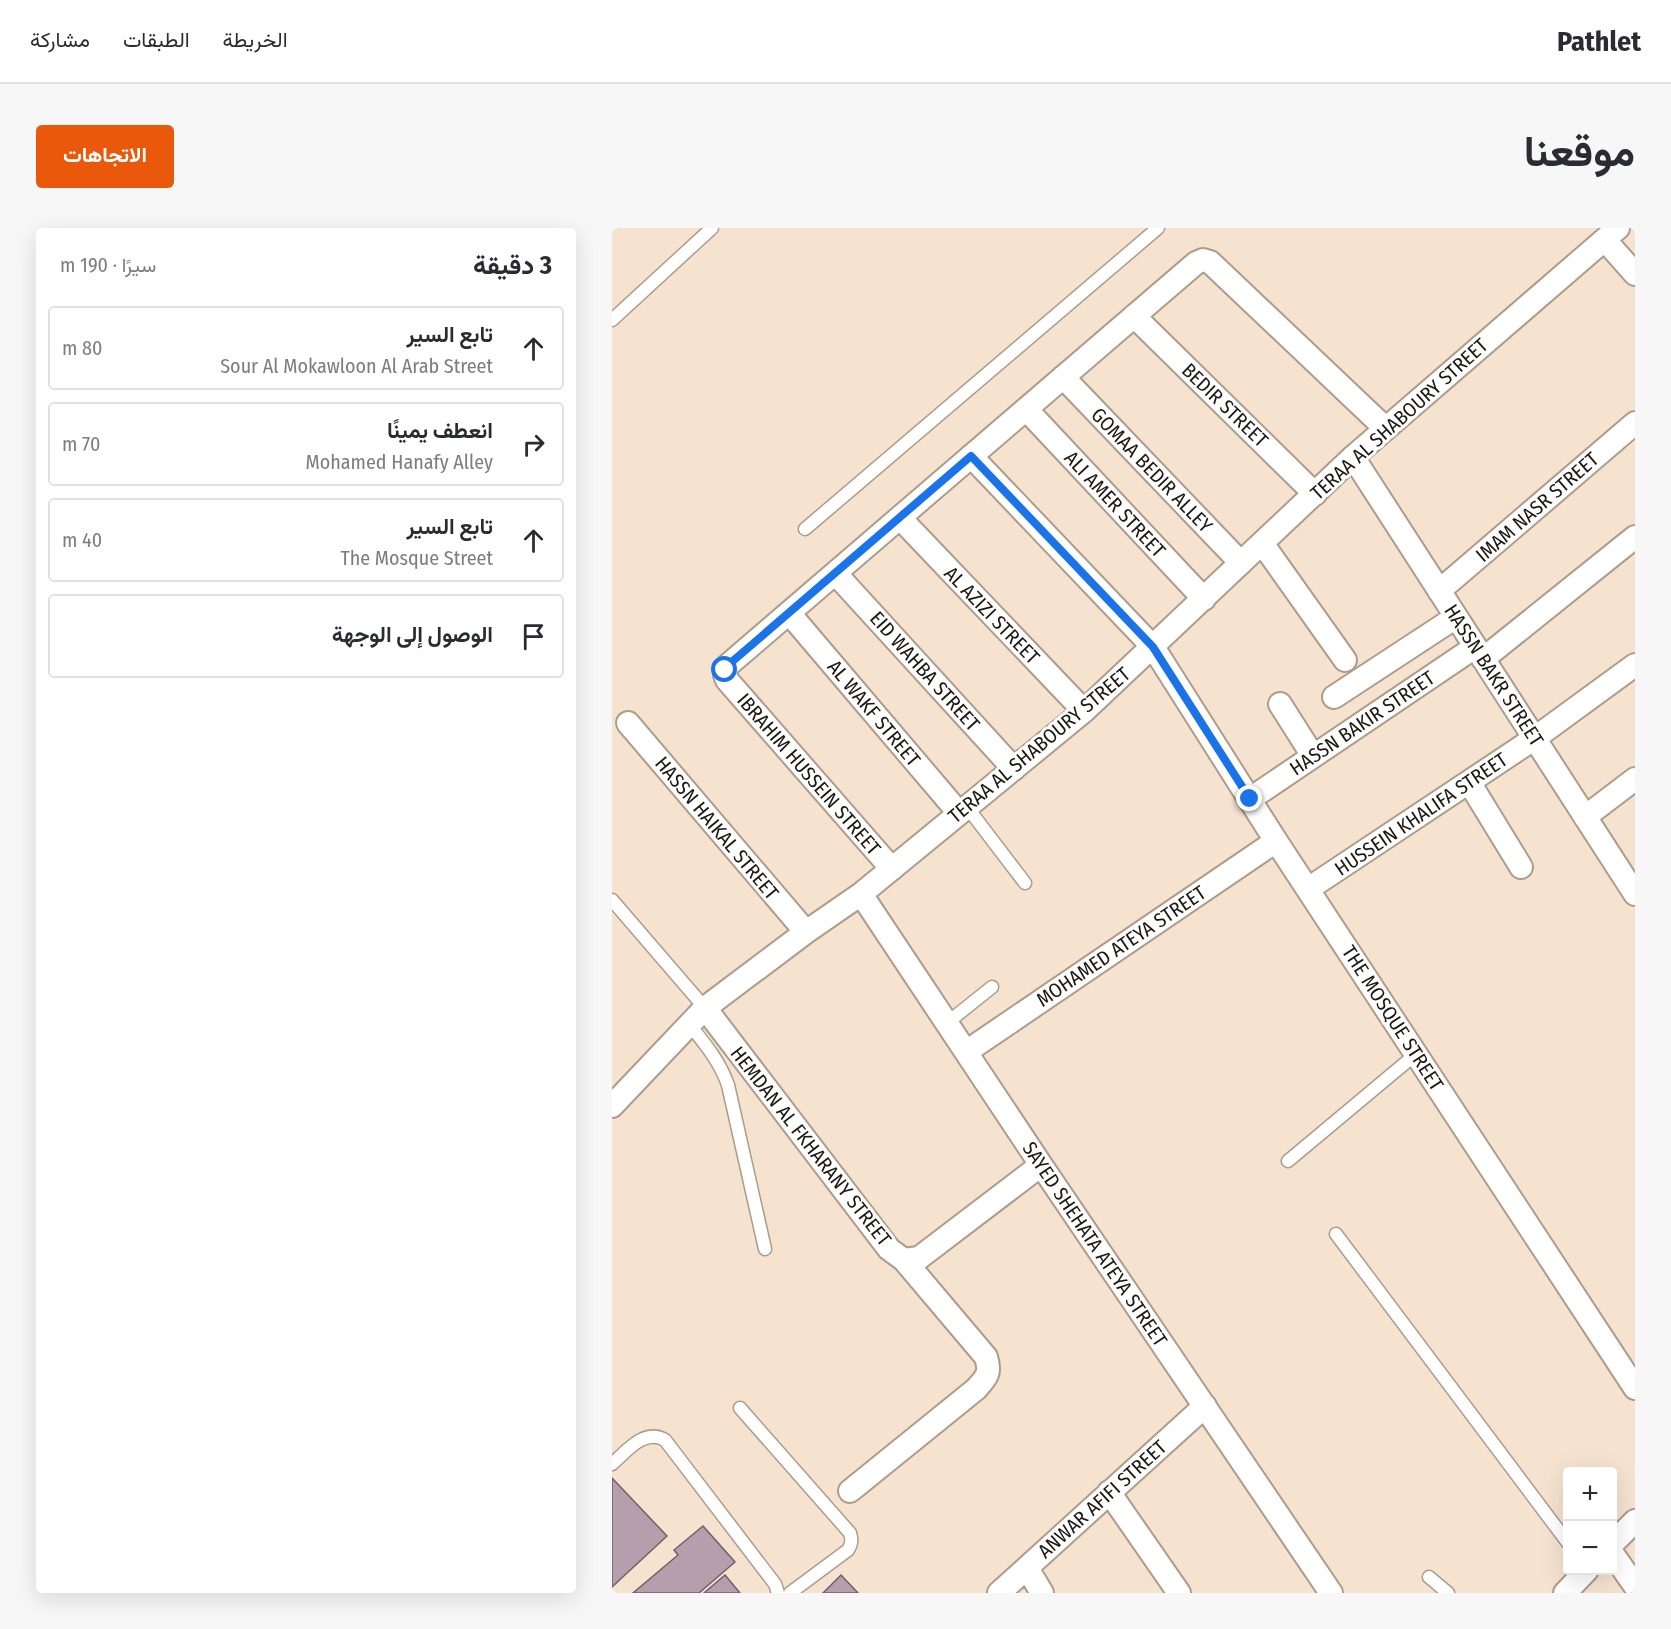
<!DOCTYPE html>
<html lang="ar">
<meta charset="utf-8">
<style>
body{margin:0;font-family:"Fira Sans Condensed",Vazirmatn,sans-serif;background:#f7f7f7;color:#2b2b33;direction:rtl}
.controls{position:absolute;right:18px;bottom:18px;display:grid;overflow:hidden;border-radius:6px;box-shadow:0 6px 24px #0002}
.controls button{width:54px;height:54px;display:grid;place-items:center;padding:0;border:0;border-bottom:2px solid #e1e1e2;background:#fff;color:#2b2b33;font:30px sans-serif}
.stop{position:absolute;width:18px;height:18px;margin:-14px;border:4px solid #1a73e8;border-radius:50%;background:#fff}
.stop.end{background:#1a73e8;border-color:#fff;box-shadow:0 2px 6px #0008}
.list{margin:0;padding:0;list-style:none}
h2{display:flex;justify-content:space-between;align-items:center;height:78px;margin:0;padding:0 24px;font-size:26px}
h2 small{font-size:20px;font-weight:400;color:#7c7c81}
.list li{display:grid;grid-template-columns:39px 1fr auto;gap:18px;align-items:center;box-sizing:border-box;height:84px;margin:0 12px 12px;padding:0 12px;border:2px solid #e1e1e2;border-radius:6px}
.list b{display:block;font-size:22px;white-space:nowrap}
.list p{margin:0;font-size:20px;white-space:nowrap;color:#7c7c81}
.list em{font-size:20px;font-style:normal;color:#7c7c81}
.icon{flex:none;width:33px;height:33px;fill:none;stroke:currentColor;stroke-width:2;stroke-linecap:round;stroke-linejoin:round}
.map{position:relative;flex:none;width:1023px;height:1365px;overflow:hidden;direction:ltr;border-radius:6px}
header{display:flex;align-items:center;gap:36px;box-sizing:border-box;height:84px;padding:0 30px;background:#fff;border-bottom:2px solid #e1e1e2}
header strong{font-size:28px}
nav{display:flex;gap:33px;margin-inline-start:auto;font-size:21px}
.intro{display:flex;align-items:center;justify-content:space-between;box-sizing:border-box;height:144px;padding:0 36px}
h1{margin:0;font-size:42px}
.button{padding:15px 27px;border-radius:6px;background:#ea580c;color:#fff;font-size:21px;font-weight:700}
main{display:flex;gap:36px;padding:0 36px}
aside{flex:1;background:#fff;border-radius:6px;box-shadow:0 6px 24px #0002}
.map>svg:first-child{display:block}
</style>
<header>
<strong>Pathlet</strong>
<nav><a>الخريطة</a><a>الطبقات</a><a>مشاركة</a></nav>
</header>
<div class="intro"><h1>موقعنا</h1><a class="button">الاتجاهات</a></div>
<main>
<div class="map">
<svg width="1023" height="1365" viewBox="0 0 1023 1365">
<rect width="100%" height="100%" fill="#f5e3d0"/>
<!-- building -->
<path fill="#b69fac" stroke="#735e6a" stroke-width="1.5" d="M0,1250l55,58 -55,51z
M91,1298l32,36 -36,31h-66l45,-38 -4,-5z
M113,1347l15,18h-36z
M229,1347l17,18h-35z"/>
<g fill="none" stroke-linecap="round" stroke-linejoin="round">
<!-- service casing -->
<g stroke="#ad9c8a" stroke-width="15">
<path id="service" d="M0,92l100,-92
M193,301l353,-301
M355,579l58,76
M0,672l93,108
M335,795l45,-36
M78,797c15,19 30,37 38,60l37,164
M676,933l128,-107
M724,1006l232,309
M128,1180l110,125c2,7 2,11 -2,17l-58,43
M0,1236c15,-13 32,-36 53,-24l110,144 3,9
M817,1349l19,16"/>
</g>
<!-- minor casing -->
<g stroke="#ad9c8a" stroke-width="26">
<path id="minor" d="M993,12l30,34
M522,88l181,178
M451,149l178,186
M414,181l178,190
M359,228l182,191 123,194 359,547
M741,229l282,437
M288,290l184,193
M650,315l83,117
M223,345l179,196
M827,363l196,-168
M177,385l170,200
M871,431l152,-122
M722,469l122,-80
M668,476l33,52
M16,495l178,209
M857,554l52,85
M638,571l225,-152
M973,589l50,-38
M280,641l-165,-189 -2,-5 2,-9 469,-403 7,-3 7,2 175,166
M696,661l227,-151 100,-73
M249,666l180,271 290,428
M93,780l184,241 15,11 15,-2 122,-93
M354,824l310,-211
M0,878l93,-98 101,-76 55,-38 223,-183 269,-254 265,-229
M238,1263l126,-102c11,-12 15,-16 10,-32l-82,-97
M497,1264l70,101
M1000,1316l23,-23
M1000,1325l23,33
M415,1340l15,25
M387,1365l206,-187
M953,1365l22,-23"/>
</g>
<!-- service -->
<use href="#service" stroke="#fff" stroke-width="12"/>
<!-- minor -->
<use href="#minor" stroke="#fff" stroke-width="22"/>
</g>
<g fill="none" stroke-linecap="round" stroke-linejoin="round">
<!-- route -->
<path stroke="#1a73e8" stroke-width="8" d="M113,442l2,-4 244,-210 182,191 97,152"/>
</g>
<g text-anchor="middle" stroke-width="6" stroke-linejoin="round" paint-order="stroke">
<!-- street labels -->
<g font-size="20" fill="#1d1711" stroke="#fff">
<text transform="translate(613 177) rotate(44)" y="7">BEDIR STREET</text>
<text transform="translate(787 191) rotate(-42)" y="7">TERAA AL SHABOURY STREET</text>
<text transform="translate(540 242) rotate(46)" y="7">GOMAA BEDIR ALLEY</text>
<text transform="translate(503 276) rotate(47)" y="7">ALI AMER STREET</text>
<text transform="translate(925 279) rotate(-41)" y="7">IMAM NASR STREET</text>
<text transform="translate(380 387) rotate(46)" y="7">AL AZIZI STREET</text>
<text transform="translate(313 443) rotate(48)" y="7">EID WAHBA STREET</text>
<text transform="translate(882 447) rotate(57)" y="7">HASSN BAKR STREET</text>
<text transform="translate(262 485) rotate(50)" y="7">AL WAKF STREET</text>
<text transform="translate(750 495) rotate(-34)" y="7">HASSN BAKIR STREET</text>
<text transform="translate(427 517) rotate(-40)" y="7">TERAA AL SHABOURY STREET</text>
<text transform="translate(197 546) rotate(49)" y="7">IBRAHIM HUSSEIN STREET</text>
<text transform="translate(809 586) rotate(-34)" y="7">HUSSEIN KHALIFA STREET</text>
<text transform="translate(105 600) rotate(50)" y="7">HASSN HAIKAL STREET</text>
<text transform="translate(509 718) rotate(-34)" y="7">MOHAMED ATEYA STREET</text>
<text transform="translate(781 790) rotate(57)" y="7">THE MOSQUE STREET</text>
<text transform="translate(199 918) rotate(52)" y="7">HEMDAN AL FKHARANY STREET</text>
<text transform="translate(483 1016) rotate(56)" y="7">SAYED SHEHATA ATEYA STREET</text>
<text transform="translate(490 1271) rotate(-42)" y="7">ANWAR AFIFI STREET</text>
</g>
</g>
</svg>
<div class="controls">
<button>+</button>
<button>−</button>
</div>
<div class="stop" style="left:113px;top:442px"></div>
<div class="stop end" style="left:638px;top:571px"></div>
</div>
<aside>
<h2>3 دقيقة<small>سيرًا · 190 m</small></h2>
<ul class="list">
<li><svg class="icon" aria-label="ahead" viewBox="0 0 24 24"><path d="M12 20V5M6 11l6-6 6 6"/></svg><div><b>تابع السير</b><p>Sour Al Mokawloon Al Arab Street</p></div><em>80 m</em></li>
<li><svg class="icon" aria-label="right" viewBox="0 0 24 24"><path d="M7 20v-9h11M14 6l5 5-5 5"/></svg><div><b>انعطف يمينًا</b><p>Mohamed Hanafy Alley</p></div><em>70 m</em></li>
<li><svg class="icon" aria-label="ahead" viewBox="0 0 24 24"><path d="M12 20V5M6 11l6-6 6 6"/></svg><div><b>تابع السير</b><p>The Mosque Street</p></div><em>40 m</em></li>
<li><svg class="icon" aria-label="arrive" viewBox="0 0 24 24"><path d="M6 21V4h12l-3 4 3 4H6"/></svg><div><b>الوصول إلى الوجهة</b></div></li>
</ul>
</aside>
</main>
